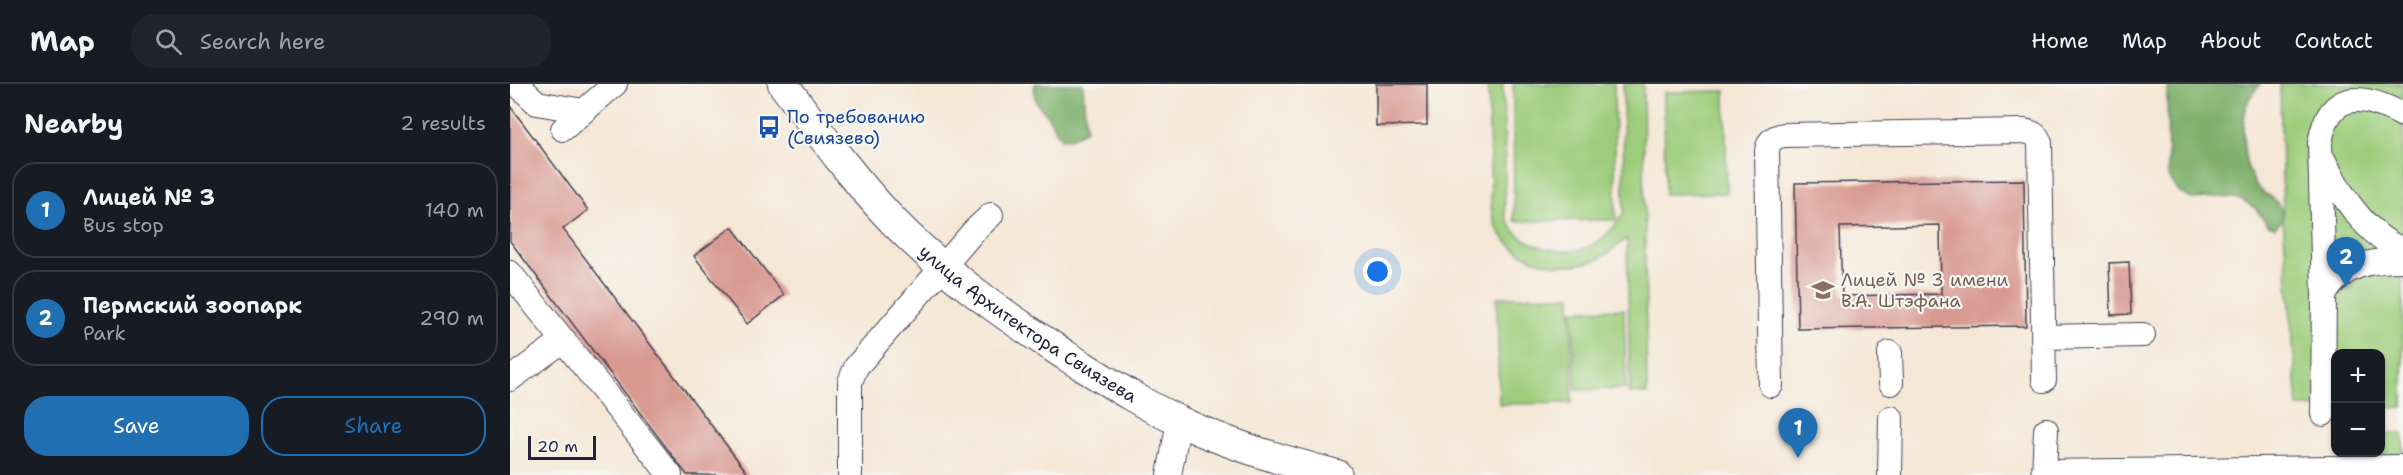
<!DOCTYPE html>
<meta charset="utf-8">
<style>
body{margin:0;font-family:"Shantell Sans",sans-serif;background:#20242c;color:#f1f3f6}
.controls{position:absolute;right:18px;bottom:18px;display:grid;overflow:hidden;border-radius:12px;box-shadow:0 2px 4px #0004}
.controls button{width:54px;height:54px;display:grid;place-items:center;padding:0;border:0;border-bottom:2px solid #363941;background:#171b24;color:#f1f3f6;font:30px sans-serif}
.scale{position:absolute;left:18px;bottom:15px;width:68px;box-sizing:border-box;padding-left:6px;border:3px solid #22223b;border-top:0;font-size:16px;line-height:21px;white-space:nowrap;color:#22223b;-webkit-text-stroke:4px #f6f6f2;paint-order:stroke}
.you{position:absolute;left:868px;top:188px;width:21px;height:21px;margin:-15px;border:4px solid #fff;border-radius:50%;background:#1a73e8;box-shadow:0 0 0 9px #1a73e833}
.badge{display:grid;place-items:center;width:39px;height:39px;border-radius:50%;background:#1f6fb2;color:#fff;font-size:20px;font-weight:700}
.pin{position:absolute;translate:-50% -50px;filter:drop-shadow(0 2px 3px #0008)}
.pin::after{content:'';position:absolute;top:32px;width:21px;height:18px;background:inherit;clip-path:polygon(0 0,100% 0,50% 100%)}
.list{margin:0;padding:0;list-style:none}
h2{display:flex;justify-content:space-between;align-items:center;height:78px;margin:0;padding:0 24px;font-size:26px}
h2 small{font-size:20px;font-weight:400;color:#9ea1a6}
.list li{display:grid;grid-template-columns:39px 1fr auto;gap:18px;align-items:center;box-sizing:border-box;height:96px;margin:0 12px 12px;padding:0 12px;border:2px solid #363941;border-radius:24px}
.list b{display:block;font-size:22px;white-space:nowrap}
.list p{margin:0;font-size:20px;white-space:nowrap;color:#9ea1a6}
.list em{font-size:20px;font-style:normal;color:#9ea1a6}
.actions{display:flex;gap:12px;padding:18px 24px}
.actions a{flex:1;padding:14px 0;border:2px solid #1f6fb2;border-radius:24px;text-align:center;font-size:21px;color:#1f6fb2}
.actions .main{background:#1f6fb2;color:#fff}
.icon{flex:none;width:33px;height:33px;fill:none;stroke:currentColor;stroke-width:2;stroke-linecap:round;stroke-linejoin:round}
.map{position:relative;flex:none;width:1893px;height:391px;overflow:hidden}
header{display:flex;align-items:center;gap:36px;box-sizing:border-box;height:84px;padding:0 30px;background:#171b24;border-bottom:2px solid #363941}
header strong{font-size:28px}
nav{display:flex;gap:33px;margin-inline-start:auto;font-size:21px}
.search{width:420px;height:54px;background:#20242c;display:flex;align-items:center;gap:15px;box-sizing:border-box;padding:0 21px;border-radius:24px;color:#9ea1a6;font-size:22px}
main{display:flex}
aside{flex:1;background:#171b24}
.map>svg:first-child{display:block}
</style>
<header>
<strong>Map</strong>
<div class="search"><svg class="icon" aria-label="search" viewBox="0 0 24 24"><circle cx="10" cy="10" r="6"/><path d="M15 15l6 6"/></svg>Search here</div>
<nav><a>Home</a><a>Map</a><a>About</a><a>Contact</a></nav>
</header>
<main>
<aside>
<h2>Nearby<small>2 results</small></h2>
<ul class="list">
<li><span class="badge">1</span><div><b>Лицей № 3</b><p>Bus stop</p></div><em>140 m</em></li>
<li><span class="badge">2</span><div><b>Пермский зоопарк</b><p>Park</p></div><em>290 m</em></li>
</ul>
<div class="actions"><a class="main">Save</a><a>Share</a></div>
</aside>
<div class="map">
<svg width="1893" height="391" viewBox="0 0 1893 391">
<rect width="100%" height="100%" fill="#f6f6f2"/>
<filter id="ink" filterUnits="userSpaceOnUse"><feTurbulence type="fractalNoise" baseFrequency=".0167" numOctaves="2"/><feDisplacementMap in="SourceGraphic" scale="12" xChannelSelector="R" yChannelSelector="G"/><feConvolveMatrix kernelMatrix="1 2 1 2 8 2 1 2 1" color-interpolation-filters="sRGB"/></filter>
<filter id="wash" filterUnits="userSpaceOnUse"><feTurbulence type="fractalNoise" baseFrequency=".008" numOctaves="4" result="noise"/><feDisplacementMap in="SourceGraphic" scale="24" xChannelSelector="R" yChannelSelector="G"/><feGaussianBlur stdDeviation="1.35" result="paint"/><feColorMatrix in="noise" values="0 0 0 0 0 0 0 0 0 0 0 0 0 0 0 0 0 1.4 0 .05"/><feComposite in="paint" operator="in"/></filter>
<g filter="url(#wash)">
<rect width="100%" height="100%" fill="#f5e7d5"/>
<!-- green -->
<path fill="#9dcd7c" stroke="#60785c" stroke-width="1.5" d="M978,0h15c1,32 2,64 2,96 0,11 -2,27 1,37 8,23 39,34 60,34 27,0 45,-16 58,-39l-1,-128h20l4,310 -17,-1 -3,-155c-9,7 -18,16 -29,21 -37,16 -92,1 -105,-41 -1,-5 -2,-12 -2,-18z
M1003,0h101l2,136 -102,1z
M1770,0h123v323l-22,1 -1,-54h-44l-1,54 -37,-1 -15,-187z
M1215,7l2,102 -62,1 -1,-102z
M1061,212l1,107 -73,1 -2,-107z
M1114,225l2,80 -51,1 -2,-80z
M1893,349v31h-23l1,-30z"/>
<!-- forest -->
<path fill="#7eb06c" stroke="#506954" stroke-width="1.5" d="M525,0h48l3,46 -16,9h-9c-5,-6 -6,-11 -10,-17 -8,-17 -20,-15 -16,-38z
M1657,0h93c-3,5 -8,10 -11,15 -10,23 -7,66 7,86 11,15 26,12 27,35l-8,7 -7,-2 -13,-17 -14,-9 -18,-2 -31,2 -12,-6 -12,-16z"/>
<g id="blocks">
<!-- building -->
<path fill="#d89991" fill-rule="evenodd" d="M866,0h51v41l-51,1z
M0,22l78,104 -25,19 186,246h-62l-177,-234z
M1514,96l2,146 -228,3 -3,-146zM1430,141l1,69 -99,2 -2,-69z
M222,143l52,68 -37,29 -53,-68z
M1619,178l2,52 -20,1 -2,-52z"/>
</g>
</g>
<g filter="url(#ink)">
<use href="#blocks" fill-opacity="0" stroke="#424052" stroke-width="1.5"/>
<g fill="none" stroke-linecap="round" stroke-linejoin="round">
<!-- minor casing -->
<g stroke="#424052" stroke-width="26">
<path id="minor" d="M7,0l20,19 46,8
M53,45l52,-45
M1813,75c17,35 42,76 80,91
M0,189l160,202
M1814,211c17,-30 47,-35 79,-35
M1533,253l100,-2
M1380,269l1,30
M0,295l54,-39
M1261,301l-4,-234c2,-11 6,-14 17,-16l240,-4c9,2 13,3 16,12l4,237
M1813,330l1,-119 -4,-152c9,-55 43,-49 83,-28
M340,391v-93l6,-15 117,-135 18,-17
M659,391l10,-54
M1380,391l1,-57
M1534,391l2,-45"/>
</g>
<!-- major casing -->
<g stroke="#424052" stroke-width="32">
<g id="major">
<path id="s1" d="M273,0c35,47 70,95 111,138 51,52 110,93 171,133 37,23 75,48 114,66 50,24 104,40 158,54"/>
<path d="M1536,391l357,-5"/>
</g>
</g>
<!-- minor -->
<use href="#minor" stroke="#fff" stroke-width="24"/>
<!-- major -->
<use href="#major" stroke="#fff" stroke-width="30"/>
</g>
</g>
<!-- icons -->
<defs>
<g id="bus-bare" transform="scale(1.8)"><path d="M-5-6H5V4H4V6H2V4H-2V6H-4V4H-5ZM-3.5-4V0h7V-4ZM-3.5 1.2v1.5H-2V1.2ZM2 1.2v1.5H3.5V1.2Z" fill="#1a4fb4" stroke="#f6f6f2" stroke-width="2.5" paint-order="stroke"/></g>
<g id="school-bare" transform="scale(1.8)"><path d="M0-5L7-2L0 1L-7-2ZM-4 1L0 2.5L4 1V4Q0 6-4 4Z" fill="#8d6e63" stroke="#f6f6f2" stroke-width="2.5" paint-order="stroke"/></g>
</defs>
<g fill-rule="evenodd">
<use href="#bus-bare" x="259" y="43"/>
<use href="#school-bare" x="1313" y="206"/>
</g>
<g text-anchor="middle" stroke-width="4.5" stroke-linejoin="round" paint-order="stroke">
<!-- transit labels -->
<g font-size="18" fill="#164399" stroke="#f6f6f2" text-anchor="start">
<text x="277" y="39">По требованию<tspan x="277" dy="21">(Свиязево)</tspan></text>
</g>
<!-- education labels -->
<g font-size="18" fill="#785e54" stroke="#f6f6f2" text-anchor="start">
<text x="1331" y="202">Лицей № 3 имени<tspan x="1331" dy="21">В.А. Штэфана</tspan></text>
</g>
<!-- street labels -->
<g font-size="18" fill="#22223b" stroke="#f6f6f2">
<text dy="6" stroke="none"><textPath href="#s1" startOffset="346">улица Архитектора Свиязева</textPath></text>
</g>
</g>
</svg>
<div class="controls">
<button>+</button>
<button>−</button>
</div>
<div class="scale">20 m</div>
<div class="you"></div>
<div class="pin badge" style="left:1288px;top:374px">1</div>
<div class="pin badge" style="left:1836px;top:203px">2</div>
</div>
</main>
